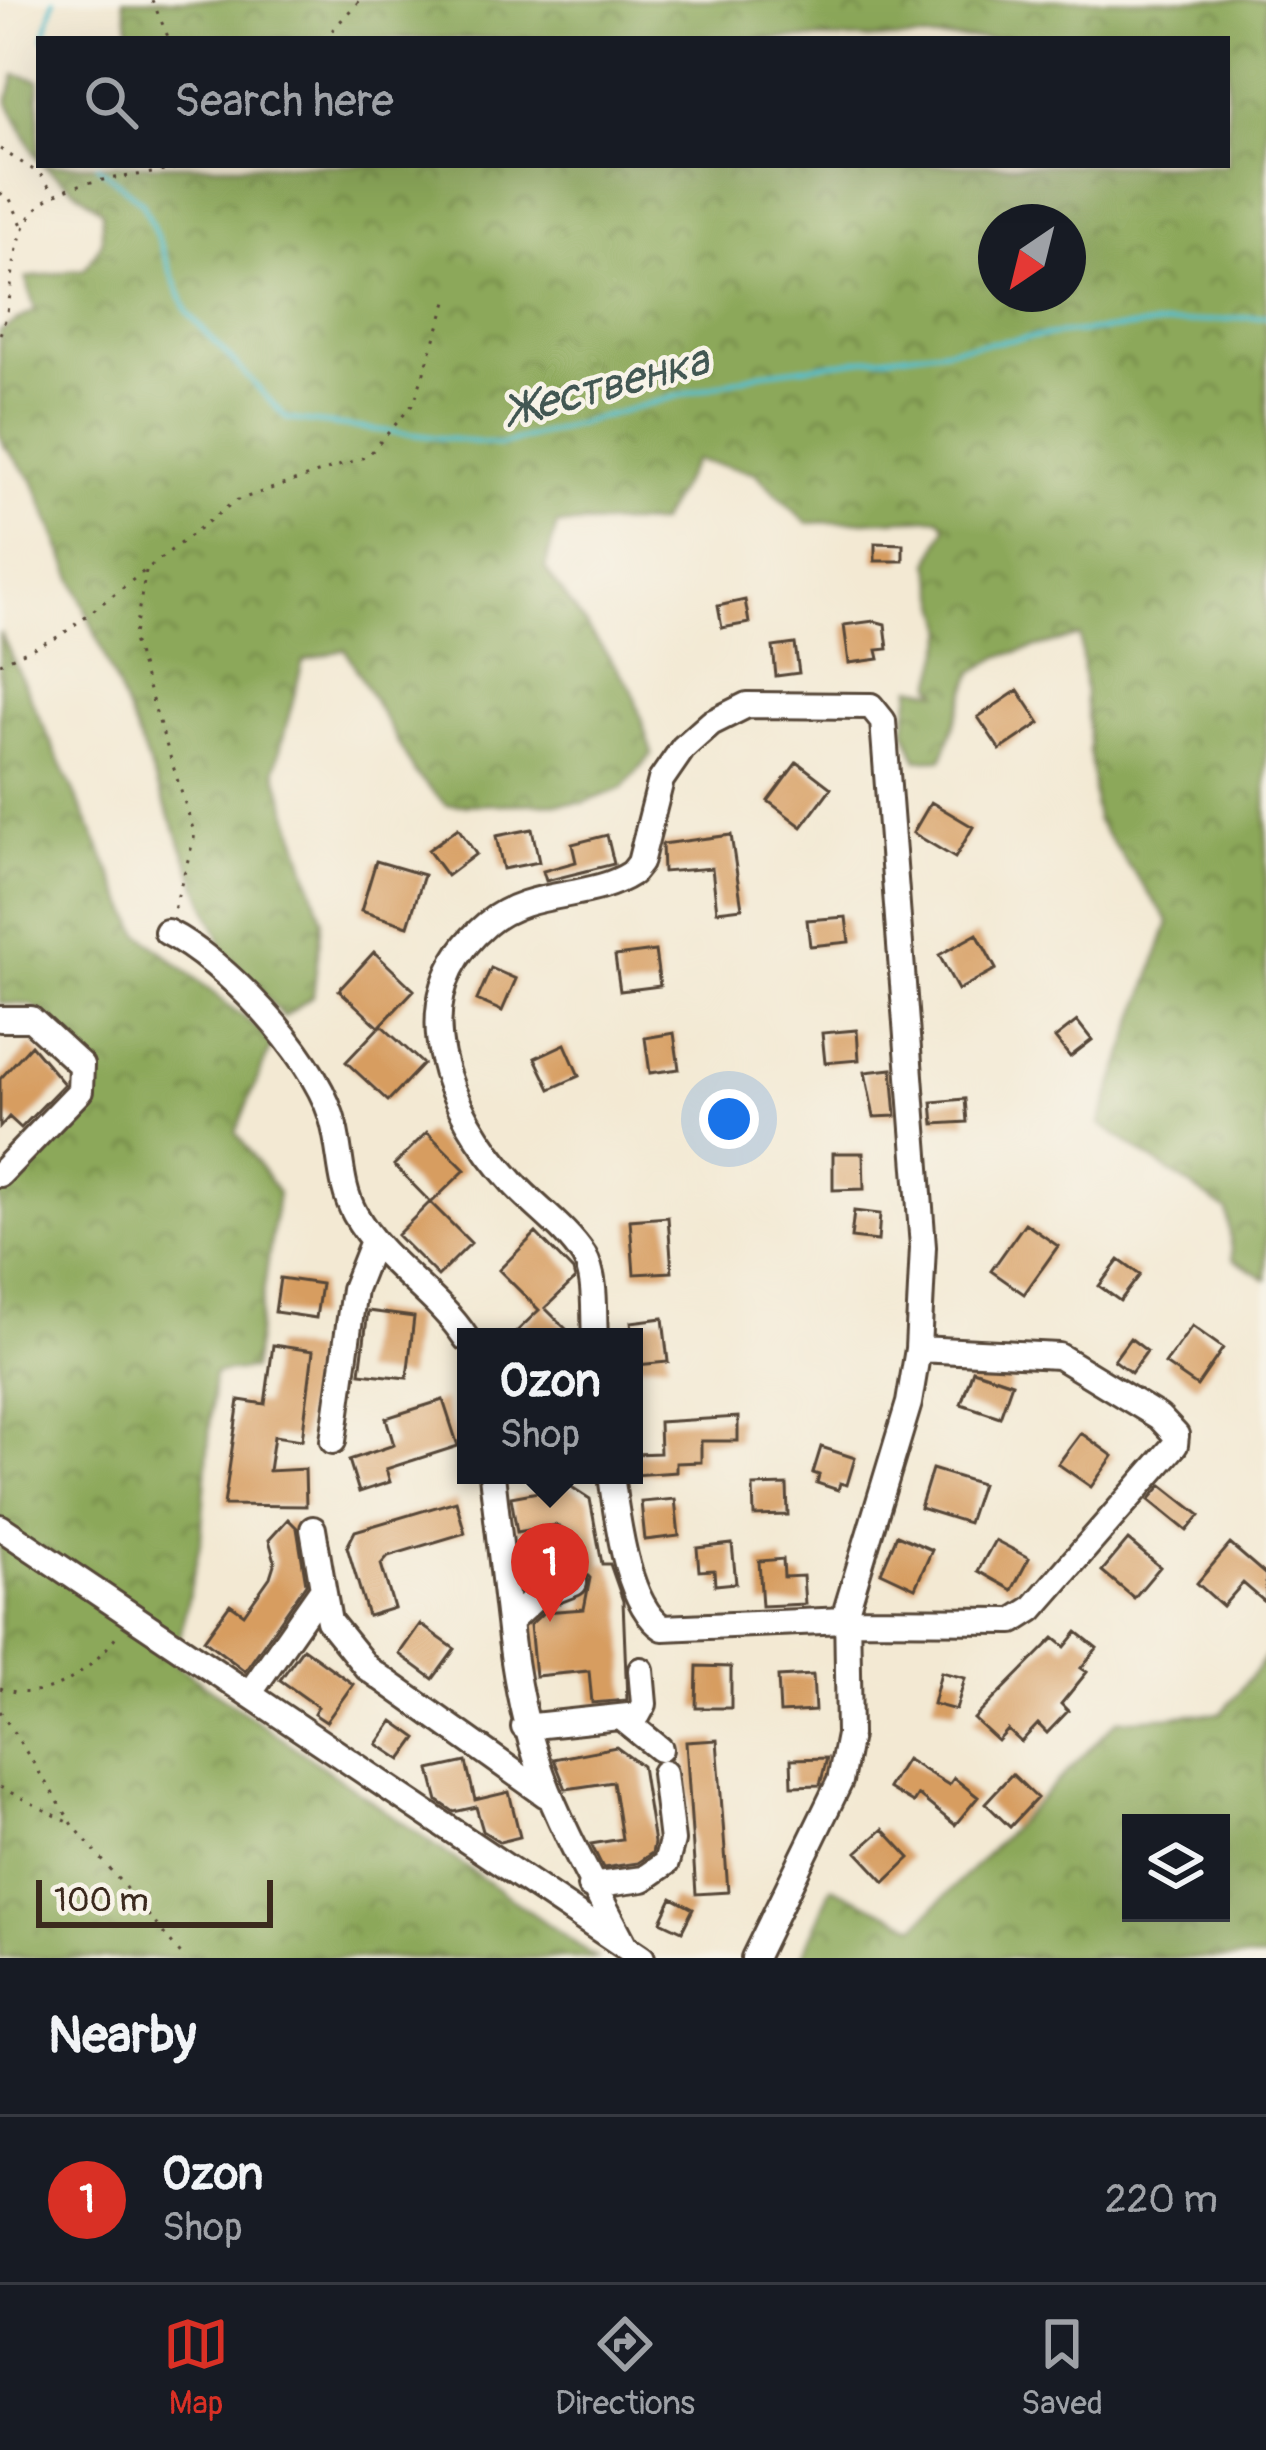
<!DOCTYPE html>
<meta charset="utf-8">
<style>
body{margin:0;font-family:Pangolin,sans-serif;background:#242831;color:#f1f3f6}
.controls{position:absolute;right:36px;bottom:36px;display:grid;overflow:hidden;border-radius:0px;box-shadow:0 12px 48px #0002}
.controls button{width:108px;height:108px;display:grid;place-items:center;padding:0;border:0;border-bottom:3px solid #363941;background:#171b24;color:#f1f3f6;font:60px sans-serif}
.compass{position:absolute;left:978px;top:204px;width:108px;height:108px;border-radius:50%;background:#171b24;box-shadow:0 12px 48px #0002;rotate:215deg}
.scale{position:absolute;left:36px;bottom:30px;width:237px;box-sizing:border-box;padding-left:12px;border:6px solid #3b2a1e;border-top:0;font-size:33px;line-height:42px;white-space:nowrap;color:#3b2a1e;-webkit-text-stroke:9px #f7f3e8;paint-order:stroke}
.you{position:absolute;left:729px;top:1119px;width:42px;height:42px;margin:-30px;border:9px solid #fff;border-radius:50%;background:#1a73e8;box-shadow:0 0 0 18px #1a73e833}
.badge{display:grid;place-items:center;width:78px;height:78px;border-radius:50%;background:#d93025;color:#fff;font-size:39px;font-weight:700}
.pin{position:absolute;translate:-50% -99px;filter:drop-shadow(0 3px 6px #0008)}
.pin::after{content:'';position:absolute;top:63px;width:42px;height:36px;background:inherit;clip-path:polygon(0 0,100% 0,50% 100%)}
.popup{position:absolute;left:457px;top:1328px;width:186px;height:156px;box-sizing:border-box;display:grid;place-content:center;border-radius:0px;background:#171b24;filter:drop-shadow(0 3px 9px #0005);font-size:39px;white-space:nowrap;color:#9ea1a6}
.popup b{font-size:45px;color:#f1f3f6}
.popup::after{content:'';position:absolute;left:50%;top:100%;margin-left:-24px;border:24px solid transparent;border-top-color:#171b24}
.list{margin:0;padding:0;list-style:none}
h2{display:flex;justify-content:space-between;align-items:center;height:156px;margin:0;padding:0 48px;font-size:51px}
h2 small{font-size:39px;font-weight:400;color:#9ea1a6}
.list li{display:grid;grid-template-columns:78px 1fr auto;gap:36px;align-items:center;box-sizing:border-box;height:168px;padding:0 48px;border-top:3px solid #363941}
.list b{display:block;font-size:45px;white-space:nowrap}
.list p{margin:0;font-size:39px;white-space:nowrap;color:#9ea1a6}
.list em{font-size:39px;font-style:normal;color:#9ea1a6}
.icon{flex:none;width:66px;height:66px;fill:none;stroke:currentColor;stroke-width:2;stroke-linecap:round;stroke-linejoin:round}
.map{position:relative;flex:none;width:1266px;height:1958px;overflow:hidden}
.search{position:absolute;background:#171b24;box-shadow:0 12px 48px #0002;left:36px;right:36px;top:36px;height:132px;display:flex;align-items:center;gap:30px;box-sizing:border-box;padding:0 42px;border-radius:0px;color:#9ea1a6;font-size:45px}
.sheet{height:324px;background:#171b24}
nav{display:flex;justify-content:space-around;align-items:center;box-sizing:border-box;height:168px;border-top:3px solid #363941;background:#171b24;font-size:33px;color:#9ea1a6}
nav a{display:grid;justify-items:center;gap:6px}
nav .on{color:#d93025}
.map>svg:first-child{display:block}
</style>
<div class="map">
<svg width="1266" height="1958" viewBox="0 0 1266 1958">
<defs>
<pattern id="forest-crowns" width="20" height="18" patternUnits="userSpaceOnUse" patternTransform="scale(3)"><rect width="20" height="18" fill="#8ca85a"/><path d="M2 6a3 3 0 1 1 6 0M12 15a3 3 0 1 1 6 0" fill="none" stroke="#74894a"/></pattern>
</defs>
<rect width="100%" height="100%" fill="#f7f3e8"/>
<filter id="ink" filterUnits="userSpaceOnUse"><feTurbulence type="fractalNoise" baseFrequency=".00833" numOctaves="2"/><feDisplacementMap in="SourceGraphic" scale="24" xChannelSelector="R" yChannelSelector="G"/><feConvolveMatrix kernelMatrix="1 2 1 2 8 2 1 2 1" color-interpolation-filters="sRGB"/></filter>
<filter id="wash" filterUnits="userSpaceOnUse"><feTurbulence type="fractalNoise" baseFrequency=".004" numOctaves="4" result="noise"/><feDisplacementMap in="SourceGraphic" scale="48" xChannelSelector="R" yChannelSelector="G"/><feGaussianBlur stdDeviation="2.7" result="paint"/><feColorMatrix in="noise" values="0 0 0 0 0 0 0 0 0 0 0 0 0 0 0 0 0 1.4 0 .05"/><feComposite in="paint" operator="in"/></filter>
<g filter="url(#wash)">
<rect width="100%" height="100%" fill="#f3e9d3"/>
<!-- forest -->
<path fill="url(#forest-crowns)" stroke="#64693c" stroke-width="3" fill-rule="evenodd" d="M123,0h1143v1279l-33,-20 -6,-48 -127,-87 69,-202 -73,-102 -16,-184 -79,20 -28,16 -31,87 -25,1 -12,-31 7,-42 27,5 -6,-7 14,-54 -17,-68 16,-37 -6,-8 -133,5 -53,-51 -59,-12 -36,63 -102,1 -12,45 87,120 20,65 -29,34 -40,15 -137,2 -31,-32 -70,-124 -42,12 -28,108 47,150 -9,77 -29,21 -59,-65 -192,-472 -28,-33 -5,-14v-102l35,-21 -9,-32 59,-9 17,-27v-31l-59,-46h1184v-126h-1096zM996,222h72v72h-72z
M15,74l24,6v82l-31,-59z
M0,632l139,301 134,108 -37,91 42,61 -26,176 -38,4 -13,166 -27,124 422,295h-596v-769l90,-90 4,-27 -10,-20 -52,-47 -32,-2z
M1266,1657v301h-464l29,-71 85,39 202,-206 104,-7zM1221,1823v90h-90v-90z"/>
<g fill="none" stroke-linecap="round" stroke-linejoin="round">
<!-- stream -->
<path stroke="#53bfcd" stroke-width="4.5" d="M44,39l10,-39
M97,165l46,38 45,110 99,106 213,26 261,-72 304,-40 201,-17"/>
</g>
<g id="blocks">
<!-- building -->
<path fill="#d79d61" d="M875,543l28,1v17h-28z
M745,600l4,23 -27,5 -4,-22z
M874,621l11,3 3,25 -11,1 2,9 -30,4 -5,-38z
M795,644l4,29 -23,3 -3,-29z
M1018,690l22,33 -40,27 -22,-33z
M797,762l34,26 -29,39 -34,-26z
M931,802l42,25 -18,31 -42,-25z
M458,828l18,26 -29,22 -19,-26z
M532,829l7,33 -36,7 -7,-33z
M607,835l7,29 -68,17 -3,-10 33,-9 -4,-18z
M731,835l11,73 -25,3 -5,-43 -49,4 -1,-28z
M376,861l48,14 -16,51 -47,-15z
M846,917l3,25 -39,4 -3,-26z
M977,934l19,35 -38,21 -19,-35z
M655,951l5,35 -40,5 -5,-35z
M374,952l40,38 -33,35 42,39 -35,37 -42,-39 33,-35 -40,-37z
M491,968l25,11 -14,32 -25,-11z
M1077,1021l15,19 -22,17 -15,-19z
M857,1030l2,30 -34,3 -3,-30z
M674,1033l5,36 -29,4 -5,-35z
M565,1044l14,32 -29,13 -15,-31z
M31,1045l33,39 -43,44 -12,-11 -9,10v-48z
M892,1069l4,47 -22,1 -9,-45z
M965,1099l2,23 -33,2 -2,-22z
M427,1132l38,38 -34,33 -37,-38z
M833,1153h30l1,36 -31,1z
M430,1202l41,41 -33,33 -41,-41z
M854,1211l26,3 -2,27 -27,-3z
M668,1217l4,55 -38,2 -4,-54z
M1025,1223l33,23 -34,48 -33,-23z
M536,1233l37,38 2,8 -30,29 29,29h-63l28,-27 -40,-40z
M1119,1260l21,15 -20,26 -21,-15z
M280,1278l41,6 -5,34 -41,-6z
M368,1311l46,6 -7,61 -47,-5z
M663,1318l5,44 -32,3 -5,-43z
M1192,1326l31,22 -26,38 -32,-22z
M1130,1338l17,13 -16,22 -17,-13z
M273,1345l40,6 -11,89 -28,-4 -5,35 36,-2 1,37 -82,-1 15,-105 26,4z
M973,1370l39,13 -12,34 -39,-13z
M443,1400l15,46 -72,23 4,13 -31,10 -10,-32 45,-15 -8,-27z
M738,1417v24h-37v21l-25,1v9l-42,3v-21l26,-1 -1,-31z
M1081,1433l32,23 -22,31 -33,-23z
M821,1447l34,11 -8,27 -7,-2 -2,7 -21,-7 2,-8 -6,-2z
M932,1469l49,15 -13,39 -48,-15z
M787,1485l1,30 -34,1 -1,-30z
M1162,1485l38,30 -13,16 -38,-31z
M570,1486l20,13 12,65h8l13,37 4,99 -35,3 -3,-32 -54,5 -5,-51 14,-13 40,-3 6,-31 -10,-10 -1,-14 -9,2 -5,-25 -9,-6 -39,7 -6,-35z
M675,1499l4,37 -34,4 -4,-38z
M456,1501l9,32 -77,23 -7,8 13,44 -26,8 -21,-69 8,-16z
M288,1519l9,9 9,56 -61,87 -41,-31 26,-36 14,10 26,-37 5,-16 -6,-21z
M897,1535l35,15 -17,38 -34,-16z
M995,1540l34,18 -17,32 -34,-19z
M1128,1540l32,27 -26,31 -32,-27z
M732,1544l4,39 -21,2 -1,-15 -15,1 -2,-23z
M1230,1544l36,31v28l-23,-20 -20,23 -26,-23z
M783,1559l1,18 19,-1 2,28 -43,2 -3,-45z
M420,1624l35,25 -22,30 -34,-25z
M1077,1632l20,16 -16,20 6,4 -26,32 7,7 -21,22 -9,-9 -17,18 -13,-12 -10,11 -24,-22 80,-81 11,9z
M303,1648l50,36 -27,38 -12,-8 4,-7 -38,-27z
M697,1666l34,1v41h-35z
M941,1672l24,6 -9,32 -23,-6z
M813,1675l2,36 -35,2 -2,-36z
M393,1721l24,17 -16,22 -24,-16z
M717,1740l11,152 -32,2 -10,-152z
M616,1747l26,19 12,77 -2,10 -15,10 -34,5 -12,-24 31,-5 -9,-57 -47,7 -12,-30z
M827,1758l-7,27 -28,1 -1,-27z
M906,1759l43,26 5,-7 24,19 -23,28 -37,-30 -5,8 -25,-15z
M466,1762l9,38 34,-8 11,45 -20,5 -17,-11 -7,-24 -22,5 -16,-11 -8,-31z
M1012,1774l25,24 -27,29 -25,-24z
M883,1829l27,29 -25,24 -28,-30z
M672,1898l21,11 -11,22 -21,-10z"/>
</g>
</g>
<g filter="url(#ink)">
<use href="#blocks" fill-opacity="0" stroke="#574739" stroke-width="3"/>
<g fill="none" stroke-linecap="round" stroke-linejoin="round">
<!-- minor casing -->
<g stroke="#574739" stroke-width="30">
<path id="minor" d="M167,932c58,29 144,121 164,183 11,33 7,68 24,99 28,50 80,77 111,124
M0,1019h31l50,46 -1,26 -80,83
M595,1337c-2,-25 2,-59 -11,-81 -18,-28 -49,-49 -71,-73 -65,-71 -116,-184 -26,-259 43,-36 102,-23 145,-51l8,-10 21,-83 22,-32 28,-25 36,-18 124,1 12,15 40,526 -5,102 -9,54 -62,205 2,127 -9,46 -86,177
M333,1441l21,-152 19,-48
M492,1475l17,147
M611,1475c6,41 15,129 52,153l182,-8 168,1 19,-12 143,-164 1,-10 -17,-18 -100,-61 -141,-7
M0,1527l642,431
M313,1529l10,59
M574,1583l-39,15 -26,24c15,144 51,198 115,322
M249,1694l74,-106 6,33 38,47 179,127
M623,1719l37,30
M524,1727l114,-12 6,-11 -3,-34
M590,1886l53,-7 23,-16 6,-22 -8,-68"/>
</g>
<!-- path -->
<path stroke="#574739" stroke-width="3" stroke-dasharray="3 9" stroke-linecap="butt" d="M152,0l17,39
M324,39l36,-39
M0,149l40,25 13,18
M0,193l10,6 12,26
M0,334c14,-32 9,-68 22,-101 24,-65 110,-49 165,-68
M146,571l-13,69 62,195 -22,78
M0,663l60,-27 175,-135 133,-45 46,-53 33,-101
M0,1688c47,17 93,-17 118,-55
M0,1711l73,114 111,133
M0,1787l72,37"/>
<!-- minor -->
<use href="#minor" stroke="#fff" stroke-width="24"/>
</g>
</g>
<g text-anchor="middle" stroke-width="9" stroke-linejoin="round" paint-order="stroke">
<!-- water labels -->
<g font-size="45" font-style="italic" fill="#425753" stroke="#f7f3e8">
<text transform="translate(608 384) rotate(-15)" y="16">Жественка</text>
</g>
</g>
</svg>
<div class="controls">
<button><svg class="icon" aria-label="layers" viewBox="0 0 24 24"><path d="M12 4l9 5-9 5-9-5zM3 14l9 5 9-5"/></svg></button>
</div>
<svg class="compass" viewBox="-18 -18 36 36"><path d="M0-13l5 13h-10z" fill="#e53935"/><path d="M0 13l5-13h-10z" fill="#9ea1a6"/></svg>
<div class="scale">100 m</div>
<div class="you"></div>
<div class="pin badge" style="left:550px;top:1622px">1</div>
<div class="popup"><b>Ozon</b>Shop</div>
<div class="search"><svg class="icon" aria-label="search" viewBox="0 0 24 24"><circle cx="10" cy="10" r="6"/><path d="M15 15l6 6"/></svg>Search here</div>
</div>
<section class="sheet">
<h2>Nearby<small></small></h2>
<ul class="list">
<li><span class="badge">1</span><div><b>Ozon</b><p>Shop</p></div><em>220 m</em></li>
</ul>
</section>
<nav>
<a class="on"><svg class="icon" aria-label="map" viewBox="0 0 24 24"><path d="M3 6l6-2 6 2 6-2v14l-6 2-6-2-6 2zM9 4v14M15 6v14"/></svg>Map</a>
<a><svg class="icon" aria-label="directions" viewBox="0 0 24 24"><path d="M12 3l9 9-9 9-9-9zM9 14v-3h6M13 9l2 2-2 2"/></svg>Directions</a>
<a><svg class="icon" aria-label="saved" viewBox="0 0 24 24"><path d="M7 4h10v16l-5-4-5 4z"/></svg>Saved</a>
</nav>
